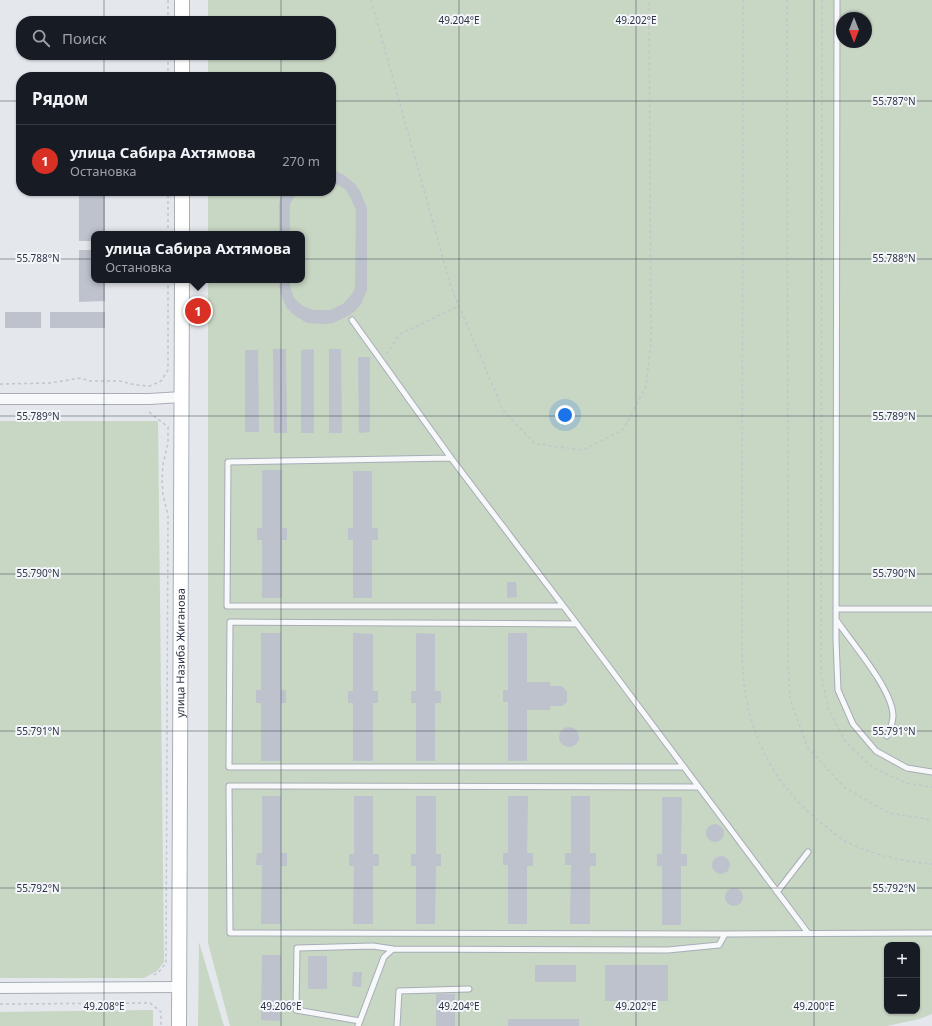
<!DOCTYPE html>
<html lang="ru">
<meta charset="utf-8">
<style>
body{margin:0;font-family:"Noto Sans",sans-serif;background:#242831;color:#f1f3f6}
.controls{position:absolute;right:12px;bottom:12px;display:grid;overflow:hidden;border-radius:8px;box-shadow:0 1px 3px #0004}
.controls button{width:36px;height:36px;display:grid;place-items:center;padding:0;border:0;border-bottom:1px solid #363941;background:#171b24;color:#f1f3f6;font:20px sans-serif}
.compass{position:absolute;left:836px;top:12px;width:36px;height:36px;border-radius:50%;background:#171b24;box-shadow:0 1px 3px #0004;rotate:180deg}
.you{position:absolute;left:565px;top:415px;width:14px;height:14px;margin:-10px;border:3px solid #fff;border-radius:50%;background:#1a73e8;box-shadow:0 0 0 6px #1a73e833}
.badge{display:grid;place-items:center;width:26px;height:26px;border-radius:50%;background:#d93025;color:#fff;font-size:13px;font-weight:700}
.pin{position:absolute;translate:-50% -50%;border:2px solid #fff;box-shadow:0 1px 4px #0006}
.popup{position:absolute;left:91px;top:231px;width:214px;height:52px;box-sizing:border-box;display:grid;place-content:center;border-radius:8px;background:#171b24;filter:drop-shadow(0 1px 3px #0005);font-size:13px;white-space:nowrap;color:#9ea1a6}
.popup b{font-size:15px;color:#f1f3f6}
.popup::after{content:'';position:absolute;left:50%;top:100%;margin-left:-8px;border:8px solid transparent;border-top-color:#171b24}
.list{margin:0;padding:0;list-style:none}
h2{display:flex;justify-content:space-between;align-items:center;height:52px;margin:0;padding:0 16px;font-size:17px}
h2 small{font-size:13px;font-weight:400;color:#9ea1a6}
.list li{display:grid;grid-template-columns:26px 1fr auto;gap:12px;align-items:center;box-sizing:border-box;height:72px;padding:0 16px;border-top:1px solid #363941}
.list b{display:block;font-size:15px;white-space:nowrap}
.list p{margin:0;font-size:13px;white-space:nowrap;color:#9ea1a6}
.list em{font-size:13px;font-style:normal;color:#9ea1a6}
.icon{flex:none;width:22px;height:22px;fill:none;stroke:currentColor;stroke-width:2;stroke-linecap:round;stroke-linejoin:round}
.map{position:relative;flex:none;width:932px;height:1026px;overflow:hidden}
.search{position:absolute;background:#171b24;box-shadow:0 1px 3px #0004;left:16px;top:16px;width:320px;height:44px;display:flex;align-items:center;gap:10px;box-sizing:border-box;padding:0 14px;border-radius:16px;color:#9ea1a6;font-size:15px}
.panel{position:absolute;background:#171b24;box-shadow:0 1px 3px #0004;left:16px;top:72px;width:320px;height:124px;border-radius:16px}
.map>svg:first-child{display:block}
</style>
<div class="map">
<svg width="932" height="1026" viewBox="0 0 932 1026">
<rect width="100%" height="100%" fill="#e4e7ec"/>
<!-- green -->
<path fill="#c8d6c4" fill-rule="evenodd" d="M208,0h724v1014l-13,5 -32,7h-657l-22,-83v-663h94v-46h-94v-43h123v-114h-123v-22h123v-34h-123zM842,18h24v24h-24zM887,945h30v66h-30z
M0,421h158l6,541 -7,9 -13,7h-144z
M199,942l25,84h-26z
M153,1010v16h-153v-14z"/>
<!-- building -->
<path fill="#bdc2cc" d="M331,169l13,6 11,9 5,7 7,17v82l-6,14 -5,6 -6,5 -17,8 -8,1 -18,-1 -13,-8 -7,-7 -7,-15 -1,-13h11v6l4,12 9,8 11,4h16l13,-6 9,-10 3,-6 1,-78 -6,-13 -4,-7 -6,-4 -9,-4z
M79,191h26v43h-11v7h-15z
M283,191h14l-7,13v30h-11v-31z
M79,250h15v30h11v21l-26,1z
M5,312h36v16h-36z
M50,312h55v16h-55z
M273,349h13l1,84h-13z
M314,349v84h-13v-83z
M329,349h12l1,84h-13z
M245,350h13l1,82h-14z
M358,357h12v75l-11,1z
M262,470h20v58h5v12h-5v58h-20v-58h-5v-12h5z
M353,471h19v57h6v12h-6v58h-19v-58h-5v-12h5z
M507,582h9l1,15 -10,1z
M261,633h20v57h5v13h-5v58h-20v-58h-5v-13h5z
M353,633l20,1v57h5v12h-5v58h-20v-58h-5v-12h5z
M416,633l19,1v57h6v12h-6v58h-19v-58h-5v-12h5z
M508,633h19v49h23v4h12l5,6v10l-5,4h-12v4h-23v51h-19v-59h-5v-12h5z
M559 737a10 10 0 1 1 20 0a10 10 0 1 1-20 0Z
M262,796h19v57h6v13h-6v58h-20l1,-59h-6l1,-12h5z
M354,796h19v58h6v12h-6v58h-20l1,-58h-5v-12h5z
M416,796h20v58h5v12h-5l-1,58h-19v-58h-5v-12h5z
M508,796h20l-1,57h6v13h-6v58h-19v-59h-5v-12h5z
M571,796h19v57h6v13h-6v58h-20l1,-59h-6v-12h6z
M662,797h20l-1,57h6v12h-6v59h-19v-59h-5v-12h5z
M706 833a9 9 0 1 1 18 0a9 9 0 1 1-18 0Z
M712 865a9 9 0 1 1 18 0a9 9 0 1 1-18 0Z
M725 897a9 9 0 1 1 18 0a9 9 0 1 1-18 0Z
M262,955h19l-1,66 -19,-1z
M308,956h19v33h-19z
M535,965h41v17h-41z
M605,965h63v36h-63z
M353,972h9l-1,15 -9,-1z
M436,994h19v32h-19z
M508,1019h71v7h-71z"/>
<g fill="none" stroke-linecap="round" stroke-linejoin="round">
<!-- lane casing -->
<g stroke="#a8adb7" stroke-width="7">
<path id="lane" d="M837,0l-1,640 2,50 15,34 23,27 31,17 25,4
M352,320l99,138 126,166 231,309
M451,458l-223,4 -1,144h335
M836,609h96
M837,621c15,22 55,68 56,94 0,7 -3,15 -6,21
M577,624l-347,-2 -1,145h455
M698,787l-469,-1 1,147 495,1 207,-1
M777,892l31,-40
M360,1021l-64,-11 1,-62 76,-2 20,3
M358,1026l26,-69 9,-8 275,1 51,-5 6,-11
M397,1026l2,-35 70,-2"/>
</g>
<!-- street casing -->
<g stroke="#a8adb7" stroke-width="12">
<path id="street" d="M0,399h149l33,-2
M0,988l179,-1"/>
</g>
<!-- secondary casing -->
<g stroke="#a8adb7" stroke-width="16">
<g id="secondary">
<path d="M182,21v-21"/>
<path d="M182,77v-22"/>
<path d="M182,234v-43"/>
<path id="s1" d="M179,1026l3,-746"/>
</g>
</g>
<!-- path -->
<path stroke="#c2c5cb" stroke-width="1.5" stroke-dasharray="3 3" stroke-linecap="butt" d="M371,0l80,287 52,123 32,34 48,6 40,-20 23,-44 5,-44 -2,-342
M743,0l-1,616c0,30 -1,61 6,91 11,49 39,91 80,121 5,4 11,10 17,13 26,14 57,20 87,23
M787,0l1,661 2,38 18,49 36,39 45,26 43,7
M822,0l-1,673 7,35 17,33 27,26 34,16 26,4
M168,21v-21
M168,77v-22
M168,234v-43
M386,354l14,-20 59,-28
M0,384l50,-1 31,-5 8,3h31l16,4 14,1 11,-5 7,-11v-90
M149,412l19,15v16l-5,21 -1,16 1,15 5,20 -2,448 -8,10 -7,3
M0,1004l150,-1 11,9v14"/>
<!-- lane -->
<use href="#lane" stroke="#f7f8fa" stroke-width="5"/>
<!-- street -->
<use href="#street" stroke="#f7f8fa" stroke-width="10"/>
<!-- secondary -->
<use href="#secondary" stroke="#fff" stroke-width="14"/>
</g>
<!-- ticks -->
<path fill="none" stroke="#2a3345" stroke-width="1" stroke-opacity="0.45" d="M104,0v21M281,0v21M459,0v1026M636,0v1026M814,0v1026M104,55v22M281,55v22M0,101h21M331,101h601M104,191v835M281,191v835M0,259h932M0,416h932M0,574h932M0,731h932M0,888h932"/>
<g text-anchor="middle" stroke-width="4" stroke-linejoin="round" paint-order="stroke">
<!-- street labels -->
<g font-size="11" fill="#2a3345" stroke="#f4f6f9">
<text dy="4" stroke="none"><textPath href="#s1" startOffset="373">улица Назиба Жиганова</textPath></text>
</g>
</g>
<g font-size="10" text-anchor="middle" fill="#2a3345" stroke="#f4f6f9" stroke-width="4" stroke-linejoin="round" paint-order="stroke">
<text x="459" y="24">49.204°E</text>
<text x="636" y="24">49.202°E</text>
<text x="894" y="105">55.787°N</text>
<text x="894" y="262">55.788°N</text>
<text x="38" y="262">55.788°N</text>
<text x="894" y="420">55.789°N</text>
<text x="38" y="420">55.789°N</text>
<text x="894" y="577">55.790°N</text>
<text x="38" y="577">55.790°N</text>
<text x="894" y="735">55.791°N</text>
<text x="38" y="735">55.791°N</text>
<text x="894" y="892">55.792°N</text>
<text x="38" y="892">55.792°N</text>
<text x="104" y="1010">49.208°E</text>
<text x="281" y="1010">49.206°E</text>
<text x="459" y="1010">49.204°E</text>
<text x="636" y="1010">49.202°E</text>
<text x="814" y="1010">49.200°E</text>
</g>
</svg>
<div class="controls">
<button>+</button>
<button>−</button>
</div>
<svg class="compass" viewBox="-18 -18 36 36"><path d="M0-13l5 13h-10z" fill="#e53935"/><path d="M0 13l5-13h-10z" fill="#9ea1a6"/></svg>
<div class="you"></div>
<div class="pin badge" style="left:198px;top:311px">1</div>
<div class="popup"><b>улица Сабира Ахтямова</b>Остановка</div>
<div class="search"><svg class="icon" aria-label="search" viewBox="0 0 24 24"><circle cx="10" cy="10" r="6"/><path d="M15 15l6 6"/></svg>Поиск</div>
<section class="panel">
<h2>Рядом<small></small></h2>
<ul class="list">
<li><span class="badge">1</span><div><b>улица Сабира Ахтямова</b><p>Остановка</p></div><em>270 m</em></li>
</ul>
</section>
</div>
